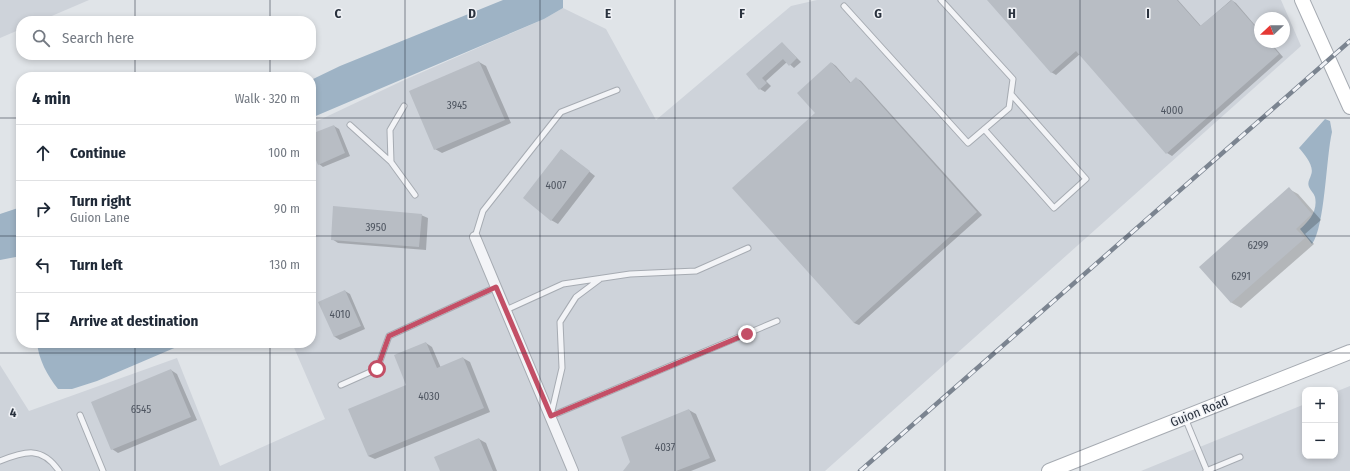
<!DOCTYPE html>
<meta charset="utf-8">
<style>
body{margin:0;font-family:"Fira Sans Condensed",sans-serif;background:#f2f2f3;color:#1f2937}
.controls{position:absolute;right:12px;bottom:12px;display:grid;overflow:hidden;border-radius:8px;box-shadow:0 2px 6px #0003}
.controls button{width:36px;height:36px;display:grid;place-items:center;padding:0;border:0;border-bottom:1px solid #e0e1e3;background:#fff;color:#1f2937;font:20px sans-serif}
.compass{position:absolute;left:1254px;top:12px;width:36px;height:36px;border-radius:50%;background:#fff;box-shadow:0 2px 6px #0003;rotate:248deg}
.stop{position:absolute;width:12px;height:12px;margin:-9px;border:3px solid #c34f66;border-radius:50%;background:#fff}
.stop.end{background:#c34f66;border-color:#fff;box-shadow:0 1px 4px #0008}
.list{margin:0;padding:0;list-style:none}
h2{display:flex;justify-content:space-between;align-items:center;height:52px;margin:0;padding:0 16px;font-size:17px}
h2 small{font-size:13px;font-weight:400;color:#747a83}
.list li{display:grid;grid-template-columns:26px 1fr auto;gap:12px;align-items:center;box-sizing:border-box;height:56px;padding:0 16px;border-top:1px solid #e0e1e3}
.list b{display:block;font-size:15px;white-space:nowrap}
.list p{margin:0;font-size:13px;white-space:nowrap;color:#747a83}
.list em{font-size:13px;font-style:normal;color:#747a83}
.icon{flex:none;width:22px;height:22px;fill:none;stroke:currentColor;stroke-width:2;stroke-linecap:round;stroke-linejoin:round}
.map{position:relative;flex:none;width:1350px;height:471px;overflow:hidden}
.search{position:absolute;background:#fff;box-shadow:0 2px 6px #0003;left:16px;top:16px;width:300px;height:44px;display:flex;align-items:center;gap:10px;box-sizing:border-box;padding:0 14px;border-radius:16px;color:#747a83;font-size:15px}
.panel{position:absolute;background:#fff;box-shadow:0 2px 6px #0003;left:16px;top:72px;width:300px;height:276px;border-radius:16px}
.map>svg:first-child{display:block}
</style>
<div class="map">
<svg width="1350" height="471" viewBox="0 0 1350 471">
<rect width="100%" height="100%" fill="#e0e4e8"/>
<!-- built -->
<path fill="#ced3da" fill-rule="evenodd" d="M0,0h89l-49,21h-19v8l-21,9z
M817,0h464l20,46 -476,425h-825v-106l29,46 148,-53 43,108 105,-47 -33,-76h19v-219l91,-43 142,-62 19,-11 43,21 50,91 135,-114zM1260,18h24v24h-24z
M1350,386v85h-209l164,-67v52h30v-64z"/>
<!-- water -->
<path fill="#9eb3c5" d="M503,0h60v8l-19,11 -233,99v-38l29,-14z
M1325,119l5,2 2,11c-6,25 -7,95 -20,112l-12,-15c9,-8 18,-18 15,-32 -1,-4 -5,-7 -6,-10 -2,-5 1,-8 2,-12 4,-9 -7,-21 -12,-27z
M21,207v49l-21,4v-46z
M37,343h149l-89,38 -25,8h-14c-11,-14 -19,-29 -21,-46z"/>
<!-- shadow -->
<path fill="#0003" d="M988,0h190l23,26 30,-26 5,3 24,28v11h10l13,15 -111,99 -5,-3 -87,-99 -24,21 -5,-3z
M782,43l19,19 -7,6 -7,-6 -21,19 5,5 -6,6 -5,-3 -13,-15z
M479,62l7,4 25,57 -69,30 -7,-4z
M832,63l4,3 15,17 5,-5 5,3 121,134 -123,110 -5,-2 -37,-210z
M334,126l5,3 11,27 -27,11 -4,-3 -8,-18v-10z
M562,150l33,26 -37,48 -7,-4z
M1289,189l9,5 23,26 -16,14 9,10 -73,64 -9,-5 -32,-36z
M421,215l7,3 -2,32 -88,-7 -6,-4z
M345,291l5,3 15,35 -25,11 -5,-3 -15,-35z
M426,343l6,4 9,21 22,-10 7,4 20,50 -115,47 -7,-3 40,-71z
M171,370l6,4 20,46 -79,33 -6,-4z
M689,410l7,4 20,47 -25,10h-62z
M479,439l7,4 11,28h-56z"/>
<!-- building -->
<path fill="#b8bdc4" d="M987,0h190l23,26 32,-26 28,32v10h9l10,12 -113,100 -90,-103 -25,22z
M782,42l15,16 -8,8 -6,-7 -21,19 5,5 -8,7 -13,-16z
M479,61l26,59 -71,30 -25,-59z
M831,62l19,21 6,-6 121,135 -123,111 -122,-135 83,-75 -18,-20z
M334,125l11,28 -27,12 -7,-17v-14z
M561,149l29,22 -39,50 -28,-23z
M1289,187l23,27 -16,15 9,9 -74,65 -32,-36z
M333,206l89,8 -3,33 -88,-7z
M345,290l16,36 -27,11 -16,-35z
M426,342l11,26 26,-11 21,51 -116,48 -20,-47 58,-24 -12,-30z
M171,369l20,48 -80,33 -20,-48z
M689,409l21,49 -34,13h-53l7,-9 -9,-25z
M479,438l14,33h-53l-6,-14z"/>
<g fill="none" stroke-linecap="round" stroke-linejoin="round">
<!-- lane casing -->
<g stroke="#a6abb2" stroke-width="7">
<path id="lane" d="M844,6l124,137 41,-35 4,-29 -72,-79
M350,125l41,37 -1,-32 14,-24
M984,129l70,79 32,-29 -75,-85
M391,162l24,33
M475,237l8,-26 78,-99 56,-22
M506,310l57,-26 67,-10 66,-3 52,-23
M341,385l36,-16 12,-33 107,-49
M80,415l23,56
M551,415l11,-47 -2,-46 16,-25 24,-18
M551,416l226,-95
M1185,418l22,53
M0,461c25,-10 42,-15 59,10
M1206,471l34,-14"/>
</g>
<!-- street casing -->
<g stroke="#a6abb2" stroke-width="12">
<path id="street" d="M475,237l98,234"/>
</g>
<!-- secondary casing -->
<g stroke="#a6abb2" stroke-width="16">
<path id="secondary" d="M1302,0l48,107
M1049,471l301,-119"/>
</g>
<!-- lane -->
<use href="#lane" stroke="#f3f4f7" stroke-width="5"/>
<!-- street -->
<use href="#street" stroke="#f3f4f7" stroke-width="10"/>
<!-- secondary -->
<use href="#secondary" stroke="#fff" stroke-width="14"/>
<!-- rail casing -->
<g stroke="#7b8490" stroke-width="4.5">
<path id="rail" d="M860,471l490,-430"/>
</g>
<!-- rail -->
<use href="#rail" stroke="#f0f2f6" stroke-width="3" stroke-dasharray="9" stroke-linecap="butt"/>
</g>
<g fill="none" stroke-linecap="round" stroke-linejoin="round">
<!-- route -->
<path stroke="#c34f66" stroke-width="5" d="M377,369l12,-33 107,-49 55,129 196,-82"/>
</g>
<!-- grid -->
<path fill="none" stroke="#2a323e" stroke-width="1" stroke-opacity="0.55" d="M135,0v21M270,0v21M405,0v471M540,0v471M675,0v471M810,0v471M945,0v471M1080,0v471M1215,0v471M135,55v22M270,55v22M0,118h21M311,118h1039M0,236h21M311,236h1039M135,343v128M270,343v128M0,353h1350"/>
<g text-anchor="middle" stroke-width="3" stroke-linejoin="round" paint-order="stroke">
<!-- number labels -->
<g font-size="11" fill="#4e5560">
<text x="457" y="109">3945</text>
<text x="1172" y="114">4000</text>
<text x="556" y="189">4007</text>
<text x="376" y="231">3950</text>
<text x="1258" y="249">6299</text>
<text x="1241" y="280">6291</text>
<text x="340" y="318">4010</text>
<text x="429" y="400">4030</text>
<text x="141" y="413">6545</text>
<text x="665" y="451">4037</text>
</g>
<!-- street labels -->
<g font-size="13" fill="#2a323e" stroke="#f0f2f6">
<text transform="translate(1199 411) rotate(-22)" y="5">Guion Road</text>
</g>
</g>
<g font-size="13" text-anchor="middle" font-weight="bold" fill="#2a323e" stroke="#f0f2f6" stroke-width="3" stroke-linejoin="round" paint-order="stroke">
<text x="338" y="18">C</text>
<text x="472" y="18">D</text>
<text x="608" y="18">E</text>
<text x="742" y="18">F</text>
<text x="878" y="18">G</text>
<text x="1012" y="18">H</text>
<text x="1148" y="18">I</text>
<text x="13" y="417">4</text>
</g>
</svg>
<div class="controls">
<button>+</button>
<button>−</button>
</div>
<svg class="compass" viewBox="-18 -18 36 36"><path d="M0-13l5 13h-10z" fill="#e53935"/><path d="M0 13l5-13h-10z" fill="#747a83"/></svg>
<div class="stop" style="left:377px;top:369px"></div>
<div class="stop end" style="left:747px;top:334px"></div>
<div class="search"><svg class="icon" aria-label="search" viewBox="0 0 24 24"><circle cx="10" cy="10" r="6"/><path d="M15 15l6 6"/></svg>Search here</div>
<section class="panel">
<h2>4 min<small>Walk · 320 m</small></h2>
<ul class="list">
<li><svg class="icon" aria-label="ahead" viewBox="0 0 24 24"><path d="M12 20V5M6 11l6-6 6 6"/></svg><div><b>Continue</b></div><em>100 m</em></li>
<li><svg class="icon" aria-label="right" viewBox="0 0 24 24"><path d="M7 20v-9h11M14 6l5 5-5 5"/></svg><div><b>Turn right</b><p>Guion Lane</p></div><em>90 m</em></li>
<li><svg class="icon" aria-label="left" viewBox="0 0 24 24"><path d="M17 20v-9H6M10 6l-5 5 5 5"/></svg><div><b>Turn left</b></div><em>130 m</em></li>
<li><svg class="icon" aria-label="arrive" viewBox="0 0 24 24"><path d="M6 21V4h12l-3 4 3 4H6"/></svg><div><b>Arrive at destination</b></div></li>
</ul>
</section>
</div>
